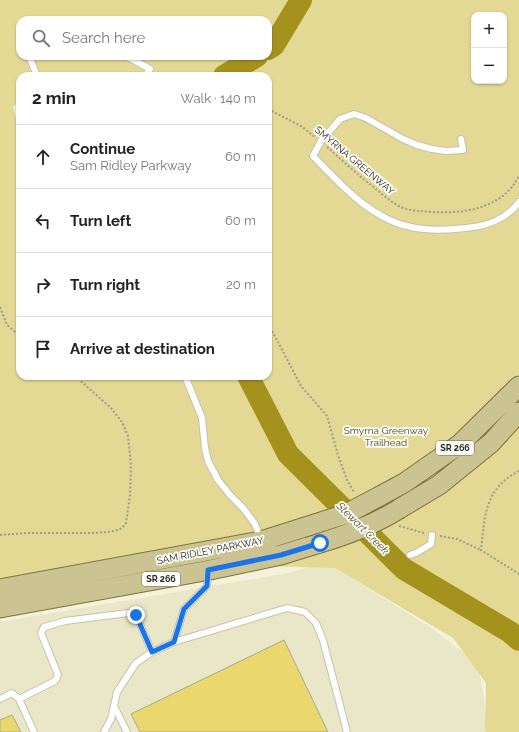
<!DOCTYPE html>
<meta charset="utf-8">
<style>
body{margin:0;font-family:Raleway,sans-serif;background:#f6f6f6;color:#222}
.controls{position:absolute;right:12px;top:12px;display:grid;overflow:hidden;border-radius:8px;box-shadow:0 1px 3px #0004}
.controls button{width:36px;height:36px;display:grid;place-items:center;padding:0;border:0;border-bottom:1px solid #e0e0e0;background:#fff;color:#222;font:20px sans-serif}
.stop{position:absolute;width:12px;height:12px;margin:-9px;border:3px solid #1a73e8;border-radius:50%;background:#fff}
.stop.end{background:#1a73e8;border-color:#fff;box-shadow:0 1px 4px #0008}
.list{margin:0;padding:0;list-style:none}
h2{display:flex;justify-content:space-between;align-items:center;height:52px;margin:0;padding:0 16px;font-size:17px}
h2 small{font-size:13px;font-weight:400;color:#767676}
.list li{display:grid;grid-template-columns:26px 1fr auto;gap:12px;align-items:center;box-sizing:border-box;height:64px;padding:0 16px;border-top:1px solid #e0e0e0}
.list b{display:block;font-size:15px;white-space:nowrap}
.list p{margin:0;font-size:13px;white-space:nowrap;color:#767676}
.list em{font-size:13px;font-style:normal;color:#767676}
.icon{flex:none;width:22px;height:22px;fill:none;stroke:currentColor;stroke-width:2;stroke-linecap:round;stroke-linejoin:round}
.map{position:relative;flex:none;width:519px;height:732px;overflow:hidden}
.search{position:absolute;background:#fff;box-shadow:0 1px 3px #0004;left:16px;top:16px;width:256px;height:44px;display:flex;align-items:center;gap:10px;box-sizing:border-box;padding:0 14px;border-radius:12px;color:#767676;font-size:15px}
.panel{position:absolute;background:#fff;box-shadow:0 1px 3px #0004;left:16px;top:72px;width:256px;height:308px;border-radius:12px}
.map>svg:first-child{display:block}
</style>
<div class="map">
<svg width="519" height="732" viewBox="0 0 519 732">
<rect width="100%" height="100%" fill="#f5f2dc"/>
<!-- built -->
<path fill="#eae6c8" d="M326,562l104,65 48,37 7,42 7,26h-492v-110l289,-49z"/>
<!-- green -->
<path fill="#e3d894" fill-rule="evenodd" d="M0,0h519v732h-33l-1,-3 1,-46 -33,-45 -118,-70 -140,-4 2,-19 -197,36zM474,15h30v66h-30zM20,20h248v36h-248zM20,76h248v300h-248v-241l-7,-28 4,-4 3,7z"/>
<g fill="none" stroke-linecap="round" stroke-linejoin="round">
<!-- river -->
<path stroke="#a4921c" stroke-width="22" d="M268,49l6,-4 27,-45
M224,76l33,-20
M248,376l40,78 116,115 106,63 9,8"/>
</g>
<!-- building -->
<path fill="#ead86e" stroke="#aaa792" d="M284,640l44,92h-188l-9,-18z
M12,715l9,17h-21v-12z"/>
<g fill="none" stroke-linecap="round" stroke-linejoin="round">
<!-- service casing -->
<g stroke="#c5c2ad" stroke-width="8">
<path id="service" d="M29,56l8,20
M122,56l8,2 20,11 -4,6
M461,139l2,11 -17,1 -14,-2 -15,-4 -14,-6 -37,-21 -12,-4 -14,5 -19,22 -8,15c27,28 58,63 98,71 18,4 37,3 55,1 21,-2 40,-8 53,-26
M185,376l17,42 3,30 3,13 10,19 12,15 13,13 12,16 6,16
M410,555l6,-2 15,-9 1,-9
M174,642l113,-34 18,4 11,11 7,17 24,92
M0,699l12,-6 7,6 15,33
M19,699l36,-18 3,-6 -17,-42 3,-6 21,-6 63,-8 8,2 16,37
M114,706l13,26
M104,732l7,-13 6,-27 19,-29 16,-11 22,-10 10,-33 23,-23 1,-13"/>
</g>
<!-- primary casing -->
<g stroke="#7d733b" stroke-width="21">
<path id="primary" d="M380,496l24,-13 56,-39 59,-58
M399,509l40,-24 52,-42 28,-31
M0,589l261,-48 41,-13
M0,608l210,-38 71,-15 39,-12"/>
</g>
<!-- path -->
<path stroke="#a09e8e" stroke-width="2" stroke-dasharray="2 2" stroke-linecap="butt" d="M268,109l33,17 14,11
M327,147c16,14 32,29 49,42 7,6 16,14 25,18 9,4 19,4 30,5 33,2 71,-3 88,-36
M0,307l7,18 13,11
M268,324l10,18 23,44 26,30 11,39 9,25 7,12
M519,471c-35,18 -34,45 -38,79l38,24
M399,526l25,7
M0,535l27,-2h66l15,-1 10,-2 4,-2 4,-5 4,-28 1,-30 -3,-29 -6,-14 -11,-14 -36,-32
M440,536l17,3 24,11"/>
<!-- service -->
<use href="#service" stroke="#fff" stroke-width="6"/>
<!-- primary -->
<use href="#primary" stroke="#cbc492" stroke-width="19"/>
<!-- primary-bridge casing -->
<g stroke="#7d733b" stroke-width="21" stroke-linecap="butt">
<path id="primary-bridge" d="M302,528l44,-14 34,-18
M320,543c27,-8 55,-19 79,-34"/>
</g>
<!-- primary-bridge -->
<use href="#primary-bridge" stroke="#cbc492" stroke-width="19"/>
</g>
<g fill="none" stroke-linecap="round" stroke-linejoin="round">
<!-- route -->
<path stroke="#1a73e8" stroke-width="5" d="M136,615l16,37 22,-10 10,-33 23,-23 1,-16 73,-15 39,-12"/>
</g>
<g text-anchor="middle" stroke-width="3.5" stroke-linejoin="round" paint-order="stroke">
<!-- shield labels -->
<g fill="#fffefa" stroke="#6a6861" stroke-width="1">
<rect x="436" y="441" width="38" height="14" rx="3"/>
<rect x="142" y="572" width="38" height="14" rx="3"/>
</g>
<g font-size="9" font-weight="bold" fill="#2a2820">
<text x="455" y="451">SR 266</text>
<text x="161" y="582">SR 266</text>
</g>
<!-- street labels -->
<g font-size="10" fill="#2a2820" stroke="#fffefa">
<text transform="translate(355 160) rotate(40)" y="4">SMYRNA GREENWAY</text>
<text transform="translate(210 550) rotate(-11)" y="4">SAM RIDLEY PARKWAY</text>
</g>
<!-- park labels -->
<g font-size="10" fill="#4a4316" stroke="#fffefa">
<text x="386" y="434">Smyrna Greenway<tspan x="386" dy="12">Trailhead</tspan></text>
</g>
<!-- water labels -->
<g font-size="11" font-style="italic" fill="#5a5327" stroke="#fffefa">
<text transform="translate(363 528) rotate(45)" y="4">Stewart Creek</text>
</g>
</g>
</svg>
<div class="controls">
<button>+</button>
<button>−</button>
</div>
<div class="stop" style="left:320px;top:543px"></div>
<div class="stop end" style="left:136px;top:615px"></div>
<div class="search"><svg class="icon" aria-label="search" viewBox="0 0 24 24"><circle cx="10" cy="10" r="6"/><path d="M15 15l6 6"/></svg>Search here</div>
<section class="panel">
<h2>2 min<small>Walk · 140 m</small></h2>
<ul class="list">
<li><svg class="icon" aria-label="ahead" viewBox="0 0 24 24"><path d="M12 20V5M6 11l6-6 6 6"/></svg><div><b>Continue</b><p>Sam Ridley Parkway</p></div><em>60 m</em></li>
<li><svg class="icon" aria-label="left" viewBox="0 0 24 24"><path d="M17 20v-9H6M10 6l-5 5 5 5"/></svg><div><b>Turn left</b></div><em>60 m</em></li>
<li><svg class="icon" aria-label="right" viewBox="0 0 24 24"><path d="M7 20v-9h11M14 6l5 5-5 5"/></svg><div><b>Turn right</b></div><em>20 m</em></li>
<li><svg class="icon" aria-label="arrive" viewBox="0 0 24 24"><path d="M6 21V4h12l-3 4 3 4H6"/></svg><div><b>Arrive at destination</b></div></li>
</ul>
</section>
</div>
